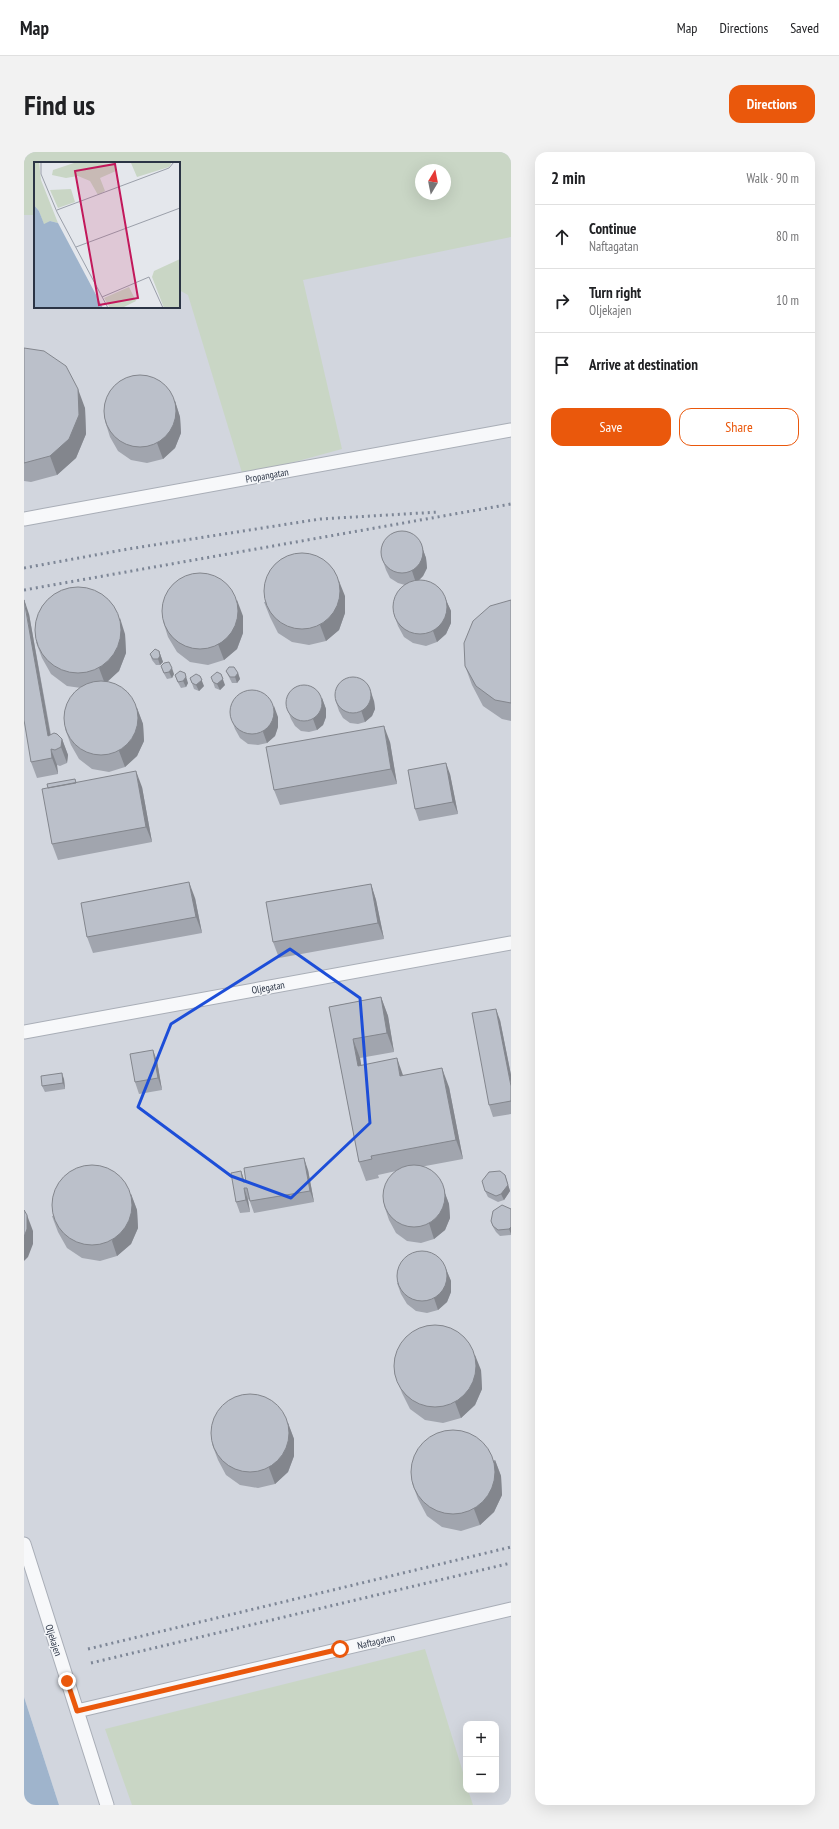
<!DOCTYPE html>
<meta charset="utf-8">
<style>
body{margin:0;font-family:"PT Sans Narrow",sans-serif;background:#f2f2f2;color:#202124}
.controls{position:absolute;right:12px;bottom:12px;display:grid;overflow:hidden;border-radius:8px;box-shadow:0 4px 16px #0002}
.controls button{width:36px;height:36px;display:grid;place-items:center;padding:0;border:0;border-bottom:1px solid #e0e0e0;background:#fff;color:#202124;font:20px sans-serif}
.compass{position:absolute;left:391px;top:12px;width:36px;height:36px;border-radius:50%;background:#fff;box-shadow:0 4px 16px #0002;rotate:10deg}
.stop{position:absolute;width:12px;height:12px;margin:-9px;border:3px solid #ea580c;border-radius:50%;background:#fff}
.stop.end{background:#ea580c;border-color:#fff;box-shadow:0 1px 4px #0008}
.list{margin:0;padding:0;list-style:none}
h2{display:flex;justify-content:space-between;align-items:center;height:52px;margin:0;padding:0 16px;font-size:17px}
h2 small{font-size:13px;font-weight:400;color:#757577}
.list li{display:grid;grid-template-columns:26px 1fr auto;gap:12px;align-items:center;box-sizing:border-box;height:64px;padding:0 16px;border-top:1px solid #e0e0e0}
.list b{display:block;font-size:15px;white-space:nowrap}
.list p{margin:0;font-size:13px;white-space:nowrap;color:#757577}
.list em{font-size:13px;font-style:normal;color:#757577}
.actions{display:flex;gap:8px;padding:12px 16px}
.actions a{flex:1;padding:9px 0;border:1px solid #ea580c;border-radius:12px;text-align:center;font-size:14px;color:#ea580c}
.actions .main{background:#ea580c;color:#fff}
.icon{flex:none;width:22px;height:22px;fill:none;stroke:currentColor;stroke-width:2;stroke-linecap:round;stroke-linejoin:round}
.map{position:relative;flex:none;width:487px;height:1653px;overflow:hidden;border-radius:12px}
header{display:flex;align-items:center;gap:24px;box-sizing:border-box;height:56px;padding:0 20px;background:#fff;border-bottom:1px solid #e0e0e0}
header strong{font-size:19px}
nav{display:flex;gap:22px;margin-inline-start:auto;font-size:14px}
.intro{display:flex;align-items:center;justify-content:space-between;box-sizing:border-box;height:96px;padding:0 24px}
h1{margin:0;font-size:28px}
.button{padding:10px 18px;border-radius:12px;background:#ea580c;color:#fff;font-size:14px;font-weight:700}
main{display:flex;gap:24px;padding:0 24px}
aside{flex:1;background:#fff;border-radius:12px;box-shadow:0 4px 16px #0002}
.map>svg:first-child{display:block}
</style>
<header>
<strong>Map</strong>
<nav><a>Map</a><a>Directions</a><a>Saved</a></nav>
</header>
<div class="intro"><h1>Find us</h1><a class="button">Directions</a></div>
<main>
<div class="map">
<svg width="487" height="1653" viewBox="0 0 487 1653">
<rect width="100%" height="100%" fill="#e4e7ec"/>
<!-- built -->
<path fill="#d2d6de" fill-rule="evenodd" d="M0,0h487v1653h-452l-35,-108zM11,11h144v144h-144zM397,18h24v24h-24zM442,1572h30v66h-30z"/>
<!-- green -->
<path fill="#c9d6c5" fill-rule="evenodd" d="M0,0h487v85l-208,43 39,169 -99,27 -55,-181 -9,-5v-127h-144v52h-11zM397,18h24v24h-24z
M401,1497l41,133v8h2l5,15h-341l-27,-76z"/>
<!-- water -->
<path fill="#9fb4cc" d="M0,1545l35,108h-35z"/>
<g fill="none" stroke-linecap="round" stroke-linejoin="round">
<!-- service casing -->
<g stroke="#a9aeb7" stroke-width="15">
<path id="service" d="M0,367l487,-89
M0,880l487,-89
M0,1392l83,261
M53,1559l434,-102"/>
</g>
<!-- service -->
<use href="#service" stroke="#f7f8fa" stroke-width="13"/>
<!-- rail -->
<path stroke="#7d8696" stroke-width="3" stroke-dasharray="2 4" stroke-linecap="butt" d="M0,416l104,-19 192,-30 119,-7
M0,438l487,-86
M64,1497l423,-102
M67,1511l420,-100"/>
</g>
<!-- wall -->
<path fill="#a1a5ae" d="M0,196l61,60 1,26 -10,24 -19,17 -26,7 -7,-1z
M151,249l5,16 1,16 -6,15 -12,11 -16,4 -16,-3 -13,-9 -8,-14 -5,-16z
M398,395l4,11 1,10 -4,8 -4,4 27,20 5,11v12l-5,11 -9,8 -11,4 -13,-3 -9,-6 -6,-11 -4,-12 11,-29 -7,-2 -8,-5 -4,-8 -4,-12z
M321,444v17l-6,17 -13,11 -17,4 -17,-3 -14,-9 -8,-16 -6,-15z
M487,448v121l-9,-2 -19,-13 -11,-21 -7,-19z
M5,462l22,121 11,4 6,16 -1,8 -7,3 -3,-1 1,9 -21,4 -6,-16z
M219,464v17l-6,16 -13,11 -16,5 -18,-3 -13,-10 -9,-15 -5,-16z
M101,482l1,19 -7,18 -13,11 31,26 6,16 1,17 -7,15 -12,11 -16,5 -17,-3 -13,-10 -8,-14 -6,-16 16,-41 -14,-2 -16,-12 -9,-16 -6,-16z
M135,499l4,11 -3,3h-4l-4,-5 -2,-6z
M137,514l13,8 -2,4 -5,1 -4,-7z
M202,519l12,2 2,6 -3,4h-5z
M151,523l13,8 -2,4 -5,1 -4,-7z
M166,526l14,8 -5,5 -5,-2z
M189,530l12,3 -5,5 -5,-2z
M298,546l4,11v8l-3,8 -6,5 -8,2 -8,-1 -6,-5 -4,-7 -4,-11z
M311,547l39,2 1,8 -3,7 -7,6 -7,2 -8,-1 -7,-5 -4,-7z
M254,565v10l-3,9 -8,7 -9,2 -10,-1 -8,-6 -5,-9 -4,-11z
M366,590l7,42 -117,21 -6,-15z
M426,622l8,40 -39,7 -4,-12z
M51,627l1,3 66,5 10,55 -94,18 -6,-16 -4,-56z
M347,732l5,16 8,39 -105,19 -6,-16z
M171,746l7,35 -109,20 -6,-16z
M357,845l7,19 6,36 -34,6 1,7 88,22 14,72 -43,8 23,21 6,16 1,14 -5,12 -11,9 -13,4 -14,-2 -11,-8 -7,-13 -5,-15 12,-34 -18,4 1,3 -13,3 -7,-19 -30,-155z
M476,868l11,55v39l-18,3 -4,-12z
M133,909l5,29 -23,4 -4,-12z
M40,927l1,10 -20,3 -3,-6z
M284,1018l6,32 -60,11 -5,-14 -1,1 2,12 -10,1 -4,-11 5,-31 4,11z
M481,1023l5,16 -6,9 -6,2 -10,-5 -3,-6z
M107,1042l6,16 1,18 -7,16 -14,12 -17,5 -18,-3 -15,-10 -9,-16 -6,-16z
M487,1057v26l-11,1 -4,-4 -3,-5 -2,-6z
M422,1117l5,12v11l-4,10 -9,8 -11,3 -11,-2 -9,-7 -6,-10 -4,-11z
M457,1218l1,19 -7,16 -14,13 -18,5 -18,-3 -15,-11 -8,-16 -6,-16z
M264,1271l6,16v17l-6,16 -13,12 -17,4 -18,-3 -14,-10 -8,-15 -6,-16z
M471,1308l6,16 1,19 -8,17 -14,13 -19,6 -19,-4 -15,-11 -9,-17 -6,-16z"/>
<!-- shaded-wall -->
<path fill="#83868d" d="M54,237l7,19 1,26 -10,24 -19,17 -7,-19z
M151,249l5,16 1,16 -6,15 -12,11 -6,-16z
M398,395l4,11 1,10 -4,8 -7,7 -4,-12z
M315,429l6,15v17l-6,17 -13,11 -6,-16z
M0,447l5,15 24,136 -5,-14z
M213,448l6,16v17l-6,16 -13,11 -6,-16z
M422,448l5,11v12l-5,11 -9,8 -4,-11z
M96,466l5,16 1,19 -7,18 -14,13 -6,-16z
M135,499l4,11 -3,3 -2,-6z
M148,516l2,6 -2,4 -3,-6z
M161,521l3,10 -2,4 -3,-6z
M214,521l2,6 -3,4 -2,-6z
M197,522l4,11 -5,5 -3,-6z
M176,524l4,10 -5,5 -3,-6z
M346,537l4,12 1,8 -3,7 -7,6 -4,-12z
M298,546l4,11v8l-3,8 -6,5 -4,-11z
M250,554l4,11v10l-3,9 -8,7 -4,-11z
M113,556l6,16 1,17 -7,15 -12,11 -6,-16z
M360,574l6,16 7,42 -6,-15z
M38,587l6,16 -1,8 -6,-16z
M27,597l6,16 1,9 -6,-16z
M422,611l4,11 8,40 -5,-12z
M112,619l6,16 10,55 -6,-15z
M165,730l6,16 7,35 -6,-16z
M347,732l5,16 8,39 -6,-16z
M357,845l7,19 6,36 -7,-19z
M472,857l4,11 11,55v11z
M329,887l7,19 5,27 -7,-19z
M129,898l4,11 5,29 -4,-12z
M373,906l7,20 -4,-2z
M418,916l7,19 14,72 -7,-19z
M38,921l2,6 1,10 -2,-6z
M280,1006l4,12 6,32 -4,-11z
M217,1019l4,12 -2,-1z
M481,1023l5,16 -6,9 -3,-6z
M220,1036l4,12 2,12 -4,-12z
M419,1036l6,16 1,14 -5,12 -11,9 -5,-16z
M107,1042l6,16 1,18 -7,16 -14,12 -5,-15z
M3,1063l6,16v13l-5,13 -4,4v-24z
M487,1075v7l-2,-5z
M422,1117l5,12v11l-4,10 -9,8 -4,-12z
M451,1203l6,15 1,19 -7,16 -14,13 -6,-16z
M264,1271l6,16v17l-6,16 -13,12 -6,-16z
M471,1308l6,16 1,19 -8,17 -14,13 -6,-16z"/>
<!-- building -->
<path fill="#bbc0ca" stroke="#83868d" d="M0,196l20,3 22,15 12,23 1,26 -10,24 -19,17 -26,7z
M80 259a36 36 0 1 1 72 0a36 36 0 1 1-72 0Z
M357 400a21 21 0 1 1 42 0a21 21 0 1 1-42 0Z
M240 439a38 38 0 1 1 76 0a38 38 0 1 1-76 0Z
M138 459a38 38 0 1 1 76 0a38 38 0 1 1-76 0Z
M369 455a27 27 0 1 1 54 0a27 27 0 1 1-54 0Z
M11 478a43 43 0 1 1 86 0a43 43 0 1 1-86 0Z
M0,448l24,136 6,-3 3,1 5,5 -1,8 -6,3 -4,-1 1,9 -21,4 -7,-42z
M487,448v103l-16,-3 -19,-14 -11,-20 -1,-23 9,-22 17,-15z
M131,497l4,2 1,5 -2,3h-5l-3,-5z
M145,510l3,6 -3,4 -5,1 -3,-7 3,-3z
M205,515h5l4,6 -3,4h-5l-4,-6z
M156,519l5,2 1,4 -3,4 -5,1 -3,-7z
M193,520l4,2 2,5 -6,5 -4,-2 -2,-5z
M172,522l4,2 2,4 -6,5 -4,-2 -2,-5z
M311 543a18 18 0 1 1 36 0a18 18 0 1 1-36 0Z
M40 566a37 37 0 1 1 74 0a37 37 0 1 1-74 0Z
M262 551a18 18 0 1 1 36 0a18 18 0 1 1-36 0Z
M206 560a22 22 0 1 1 44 0a22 22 0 1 1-44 0Z
M360,574l7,43 -117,21 -8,-43z
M422,611l7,39 -38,7 -7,-39z
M112,619l10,56 -94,17 -10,-55z
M51,627l1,4 -28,5 -1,-4z
M165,730l7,35 -109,20 -6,-34z
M347,732l7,39 -105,19 -7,-40z
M357,845l6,36 -34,6 5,27 39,-8 3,18 42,-8 14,72 -85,16 1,3 -13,3 -30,-155z
M472,857l15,77v15l-22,4 -17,-92z
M129,898l5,28 -23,4 -5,-28z
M38,921l1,10 -21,3 -1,-10z
M280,1006l6,33 -60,10 -3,-13h-3l2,12 -10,2 -5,-29 10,-2 2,11h3l-2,-14z
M28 1053a40 40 0 1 1 80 0a40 40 0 1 1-80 0Z
M359 1044a31 31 0 1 1 62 0a31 31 0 1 1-62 0Z
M476,1019l5,4 3,10 -7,9 -5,2 -11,-5 -3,-10 7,-9z
M478,1053l9,4v18l-2,2 -11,1 -5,-4 -2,-5 2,-10z
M0,1058l3,5v14l-3,8z
M373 1124a25 25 0 1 1 50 0a25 25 0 1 1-50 0Z
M370 1214a41 41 0 1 1 82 0a41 41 0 1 1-82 0Z
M187 1281a39 39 0 1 1 78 0a39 39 0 1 1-78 0Z
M387 1320a42 42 0 1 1 84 0a42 42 0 1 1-84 0Z"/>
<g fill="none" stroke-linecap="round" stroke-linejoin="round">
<!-- route -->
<path stroke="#ea580c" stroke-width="5" d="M43,1529l10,30 263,-62"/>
</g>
<!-- marked area -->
<path fill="none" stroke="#1d4ed8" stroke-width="3" stroke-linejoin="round" d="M266,797l70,49 10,125 -79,75 -60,-22 -93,-69 33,-83z"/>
<g text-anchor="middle" stroke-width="3" stroke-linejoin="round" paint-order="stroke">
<!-- street labels -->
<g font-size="10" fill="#2b3445" stroke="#f4f6f9">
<text transform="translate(243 323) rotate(-10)" y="4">Propangatan</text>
<text transform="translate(244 835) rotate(-10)" y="4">Oljegatan</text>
<text transform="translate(30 1488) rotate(72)" y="4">Oljekajen</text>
<text transform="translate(352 1489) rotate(-13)" y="4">Naftagatan</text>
</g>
</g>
<!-- overview -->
<g transform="translate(10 10)">
<rect width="146" height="146" fill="#e4e7ec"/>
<path d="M0,0h5l2,18 17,43 -8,-2 -6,4 -5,-14 -5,-6zM43,0l39,2v7l-16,7 5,13 -7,4 -8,-14 -12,-5 -12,2 -14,-3 1,-5zM138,0l-3,5 -32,10 -6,-14zM37,27l4,13 -17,6 -8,-18zM146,97v49h-16l-12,-31 2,-6zM95,125l7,14 -14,7h-12l-6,-10z" fill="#c9d6c5"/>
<path d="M0,43l5,6 5,13 6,-3 8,2 45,85h-68z" fill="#9fb4cc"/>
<path fill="none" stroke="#9a9fa9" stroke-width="1" d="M7,0v12l16,38 51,96M23,48l112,-42 5,-6M42,85l104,-39M68,135l47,-20 14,31"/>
<path fill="#c2185b" fill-opacity="0.15" stroke="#c2185b" stroke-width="2" d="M81,2l23,134 -39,7 -24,-134z"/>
<rect width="146" height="146" fill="none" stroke="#2b3445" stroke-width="2"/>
</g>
</svg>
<div class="controls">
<button>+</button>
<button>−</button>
</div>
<svg class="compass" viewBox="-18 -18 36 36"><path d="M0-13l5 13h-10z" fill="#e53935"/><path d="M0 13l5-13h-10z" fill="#757577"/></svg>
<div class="stop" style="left:316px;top:1497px"></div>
<div class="stop end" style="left:43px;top:1529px"></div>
</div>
<aside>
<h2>2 min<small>Walk · 90 m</small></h2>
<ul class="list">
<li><svg class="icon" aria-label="ahead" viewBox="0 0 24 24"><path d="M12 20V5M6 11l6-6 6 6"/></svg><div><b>Continue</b><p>Naftagatan</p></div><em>80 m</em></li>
<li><svg class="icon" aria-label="right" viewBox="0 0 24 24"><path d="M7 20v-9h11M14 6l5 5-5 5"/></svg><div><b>Turn right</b><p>Oljekajen</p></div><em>10 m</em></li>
<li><svg class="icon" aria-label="arrive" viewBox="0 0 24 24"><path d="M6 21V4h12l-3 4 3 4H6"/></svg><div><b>Arrive at destination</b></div></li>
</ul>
<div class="actions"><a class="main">Save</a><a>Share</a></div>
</aside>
</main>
